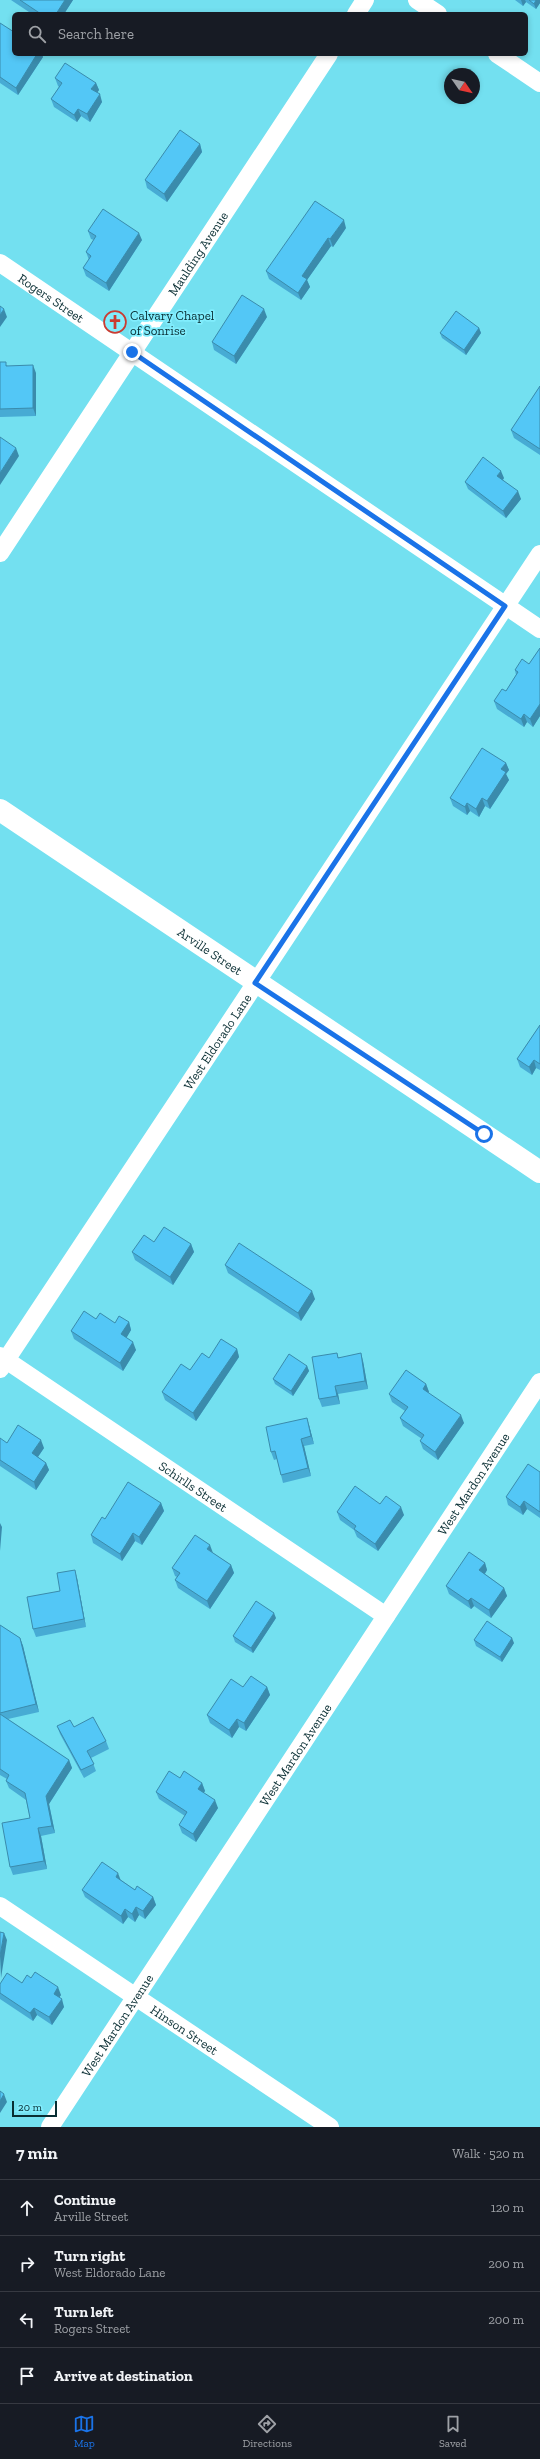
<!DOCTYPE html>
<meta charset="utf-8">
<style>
body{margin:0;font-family:"Zilla Slab",serif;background:#242831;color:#f1f3f6}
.compass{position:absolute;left:444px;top:68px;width:36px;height:36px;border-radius:50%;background:#171b24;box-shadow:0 2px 6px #0003;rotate:124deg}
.scale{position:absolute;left:12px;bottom:10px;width:45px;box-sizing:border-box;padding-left:4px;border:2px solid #092e33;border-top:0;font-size:11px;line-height:14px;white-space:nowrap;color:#092e33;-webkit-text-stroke:3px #81edfd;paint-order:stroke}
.stop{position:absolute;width:12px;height:12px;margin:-9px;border:3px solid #1a73e8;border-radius:50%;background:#fff}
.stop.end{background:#1a73e8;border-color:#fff;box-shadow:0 1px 4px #0008}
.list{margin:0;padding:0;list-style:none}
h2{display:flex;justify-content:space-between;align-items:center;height:52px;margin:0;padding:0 16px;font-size:17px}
h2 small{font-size:13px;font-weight:400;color:#9ea1a6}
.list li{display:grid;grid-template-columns:26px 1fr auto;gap:12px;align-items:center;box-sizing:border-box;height:56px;padding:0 16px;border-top:1px solid #363941}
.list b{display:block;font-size:15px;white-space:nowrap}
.list p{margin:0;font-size:13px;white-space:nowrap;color:#9ea1a6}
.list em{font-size:13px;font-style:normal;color:#9ea1a6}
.icon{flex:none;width:22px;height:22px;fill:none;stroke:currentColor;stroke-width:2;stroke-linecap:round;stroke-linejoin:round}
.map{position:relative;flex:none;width:540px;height:2127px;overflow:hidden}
.search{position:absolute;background:#171b24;box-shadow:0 2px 6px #0003;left:12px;right:12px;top:12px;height:44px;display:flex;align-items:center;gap:10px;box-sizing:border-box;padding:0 14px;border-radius:6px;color:#9ea1a6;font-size:15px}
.sheet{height:276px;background:#171b24}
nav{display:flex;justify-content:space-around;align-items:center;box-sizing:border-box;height:56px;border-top:1px solid #363941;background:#171b24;font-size:11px;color:#9ea1a6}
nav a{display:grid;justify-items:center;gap:2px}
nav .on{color:#1a73e8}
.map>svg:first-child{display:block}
</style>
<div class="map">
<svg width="540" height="2127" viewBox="0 0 540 2127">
<rect width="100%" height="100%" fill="#73e0f0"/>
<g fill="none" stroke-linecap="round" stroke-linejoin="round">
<!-- street -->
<g stroke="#fff" stroke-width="18">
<path d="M417,0l21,14"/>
<path d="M356,14l9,-14"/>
<path d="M497,54l43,29"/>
<path id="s1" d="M0,263l540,366"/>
<path id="s2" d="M0,553l329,-499"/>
<path id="s3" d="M0,1356l386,260"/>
<path id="s4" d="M0,1369l540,-815"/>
<path id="s5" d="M0,1906l330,221"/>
<path id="s6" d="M50,2127l490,-745"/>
</g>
<!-- secondary -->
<path stroke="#fff" stroke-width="22" id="s7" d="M0,810l540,362"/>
</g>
<!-- wall -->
<path fill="#47abd4" d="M11,0h62l-9,14h-32z
M515,0h25v3l-4,6 -10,-7 -3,4z
M0,23l43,34 -25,38 -18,-12z
M55,78l41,5 3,7 -2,3 5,9 -12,20 -9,-6 -4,6 -23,-15 -3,-8 8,-12 -1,-1z
M200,144l2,8 -35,50 -20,-14 -2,-8z
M346,228l-13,19 -2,-1 -24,34 3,7 -9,13 -32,-21 -3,-8z
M88,231l54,9 -33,51 -23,-15 -3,-8 6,-8 -3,-8 8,-12 -3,-1z
M267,317l-31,47 -22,-14 -2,-8z
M479,328l2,5 -15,22 -24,-17 -2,-5z
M0,362l8,4 28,7v43l-36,1z
M540,386v69l-26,-17 -3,-8z
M504,478l-1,2 18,19 -15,19 -38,-29 -3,-7z
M540,648v68l-7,11 -6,-5 -3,5 -27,-18 -3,-8 12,-10 10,-16 -1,-5 14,-6z
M506,763l3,7 -3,4 3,6 -19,29 -5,-3 -6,11 -9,-6 -3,4 -14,-9 -3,-8z
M540,1025v45l-4,-2 -4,7 -12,-8 -3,-8z
M154,1242l37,2 3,8 -21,33 -38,-25 -3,-8z
M225,1265l90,34 -14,22 -73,-48z
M96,1319l19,4 14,-1 2,8 -5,8 10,12 -13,21 -49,-32 -3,-8z
M237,1349l2,8 -43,64 -31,-21 -3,-8 47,-34z
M337,1353l1,4 25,4 5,28 -30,5 2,10 -18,3 -3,-8z
M307,1366l2,5 -16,25 -18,-12 -2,-5z
M426,1384l3,8 -1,1 36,30 -26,37 -15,-11 -3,-8 2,-2 -19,-13 -3,-8 5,-7 -13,-9 -3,-8z
M309,1425l5,19 -10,2 7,30 -28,7 -6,-24 -3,1 -3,-8z
M0,1439l7,4 37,5 -6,9 8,6 3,7 -13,20 -36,-24z
M540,1472v46l-13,-9 -4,6 -15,-10 -2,-8z
M161,1503l3,8 -22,34 -7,-4 -13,20 -29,-18 -2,-8 14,-16z
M380,1504l24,11 -26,36 -21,-14 -3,-7 -14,-10 -3,-8z
M213,1553l18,12 3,8 -24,36 -32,-21 -3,-8 2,-3 -2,-1 -3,-8z
M485,1563l2,7 -2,4 19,14 3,8 -16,22 -17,-12 -3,3 -22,-15 -3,-8z
M77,1578l9,49 -50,10 -3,-8 27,-38z
M276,1618l-23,35 -18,-11 -2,-6z
M0,1625l20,13 3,8 16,66 -31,7 61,41 3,8 -23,36 6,29 -14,3 6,33 -34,6 -3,-8 20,-49 -4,-18 -17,-12 -3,-7 1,-2 -7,-4z
M474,1640l40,3 -12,19 -26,-16z
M243,1687h24l3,8 -24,36 -7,-4 -7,11 -22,-15 -3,-8z
M57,1726l17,1 32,14 3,8 -18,9 5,13 -12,7 -24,-44z
M180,1778l22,5 3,8 -2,2 15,15 -22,34 -14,-9 -3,-8 6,-9 -26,-17 -3,-7z
M121,1880l14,10 18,7 3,8 -11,14 -6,-4 -4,7 -7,-5 -5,7 -38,-27 -3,-7z
M31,1978l30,17 -2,2 5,10 -12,18 -15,-10 -4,6 -33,-22v-15l22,-1z"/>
<!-- shaded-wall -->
<path fill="#3a8bac" d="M65,0h8l-9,14h-8z
M521,0h4l1,2 -3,4z
M536,0h4v3l-4,6 -2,-5z
M37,54h5l1,3 -25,38 -2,-7z
M96,83l3,7 -5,7 -3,-8z
M100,94l2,8 -12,20 -3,-8z
M78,109l3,7 -4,6 -3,-7z
M200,144l2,8 -35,50 -3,-8z
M344,220l2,8 -13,19 -3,-8z
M139,233l3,7 -33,51 -3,-8z
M328,238l3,8 -24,34 3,7 -9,13 -3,-7 4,-17z
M4,309l3,8 -7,10v-12z
M264,309l3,8 -31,47 -2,-8z
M479,328l2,5 -15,22 -2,-5z
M33,365l3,8v43l-3,-8z
M16,448l3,8 -19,29v-12z
M501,471l3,7 -4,5 -3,-7z
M518,491l3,8 -15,19 -3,-7z
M540,704v12l-7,11 -3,-8z
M524,714l3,8 -3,5 -3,-8z
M506,763l3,7 -3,4 3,6 -19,29 -3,-8 14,-32z
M482,798l3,8 -6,11 -3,-8z
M467,803l3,8 -3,4 -2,-8z
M534,1060l2,8 -4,7 -3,-8z
M191,1244l3,8 -21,33 -3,-8z
M312,1291l3,8 -14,22 -3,-8z
M129,1322l2,8 -7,12 -3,-8z
M133,1342l3,8 -13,21 -3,-8z
M237,1349l2,8 -43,64 -3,-8z
M361,1353l2,8 5,28 -3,-8z
M307,1366l2,5 -16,25 -2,-5z
M426,1384l3,8 -4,5 -2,-8z
M335,1386l3,8 2,10 -3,-8z
M461,1415l3,8 -26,37 -3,-8z
M307,1418l2,7 5,19 -3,-8z
M301,1439l3,7 7,30 -3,-8z
M41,1440l3,8 -9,13 -3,-8z
M46,1463l3,7 -13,20 -2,-8z
M524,1501l3,8 -4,6 -3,-8z
M161,1503l3,8 -22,34 -3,-8z
M401,1507l3,8 -26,36 -3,-7z
M0,1523l2,4 -2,24z
M133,1533l2,8 -13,20 -2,-7z
M210,1545l3,8 -6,-4z
M485,1563l2,7 -5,8 -3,-8z
M231,1565l3,8 -24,36 -3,-8z
M75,1570l2,8 9,49 -2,-8z
M504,1588l3,8 -16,22 -2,-8z
M471,1598l3,8 -3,3 -3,-8z
M274,1613l2,5 -23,35 -2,-5z
M20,1638l3,8 16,66 -3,-8z
M512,1638l2,5 -12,19 -2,-5z
M267,1687l3,8 -24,36 -2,-8z
M237,1719l2,8 -7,11 -3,-8z
M69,1760l3,8 -23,36 6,29 -3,-7 -6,-30z
M202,1783l3,8 -4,6 -3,-8z
M215,1800l3,8 -22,34 -3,-8z
M38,1828l3,8 6,33 -3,-8z
M118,1873l3,8 -5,-4z
M153,1897l3,8 -11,14 -2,-8z
M136,1907l3,8 -4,7 -3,-8z
M125,1909l3,8 -5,7 -2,-8z
M4,1933l3,7 -6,38 -1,-22z
M58,1987l3,8 -4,6 -3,-7z
M62,1999l2,8 -12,18 -3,-8z
M34,2008l3,7 -4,6 -3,-8z
M4,2094l3,8 -7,11v-12z"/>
<!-- building -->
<path fill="#53c7f6" stroke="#3a8bac" d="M20,0h45l-9,14h-15z
M529,0h7l-2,4z
M0,23l14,9v22h23l-21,34 -16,-11z
M65,63l31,20 -5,6 9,5 -13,20 -9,-5 -4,6 -23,-16 11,-16 -7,-5z
M180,130l20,14 -36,50 -19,-14z
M315,201l29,19 -14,19 -2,-1 -26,38 5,3 -9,14 -32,-22z
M103,209l36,24 -33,50 -23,-15 8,-12 -5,-4 10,-16 -8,-5z
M242,295l22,14 -30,47 -22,-14z
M0,306l4,3 -4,6z
M456,311l23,17 -15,22 -24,-17z
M0,362h6v4l27,-1v43l-33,1z
M540,386v63l-29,-19z
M0,437l16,11 -16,25z
M483,457l18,14 -4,5 21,15 -15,20 -38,-29z
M540,648v56l-10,15 -6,-5 -3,5 -27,-18 8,-12 4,2 12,-19 -3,-2 7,-11 7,5z
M482,748l24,15 -5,6 5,3 -19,29 -5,-3 -6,11 -9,-6 -2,4 -15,-9z
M540,1025v39l-6,-4 -5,7 -12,-8z
M164,1227l27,17 -21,33 -38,-25 12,-17 10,7z
M239,1243l73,48 -14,22 -73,-48z
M84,1311l12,8 4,-6 15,10 4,-7 10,6 -8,12 12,8 -13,21 -49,-32z
M221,1339l16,10 -44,64 -31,-21 19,-28 9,6 12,-17 7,5z
M337,1353l1,5 23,-5 4,28 -30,5 2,10 -18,3 -7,-42z
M289,1354l18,12 -16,25 -18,-12z
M406,1370l20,14 -3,5 38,26 -26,37 -15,-11 4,-6 -24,-17 8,-11 -19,-13z
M307,1418l4,18 -10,3 7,29 -27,7 -6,-24 -4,1 -5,-25z
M18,1425l23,15 -9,13 14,10 -12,19 -34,-22v-22l7,5z
M528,1464l12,8v40l-16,-11 -4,6 -14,-10z
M128,1482l33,21 -22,34 -6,-4 -13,21 -29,-19 11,-18 3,2z
M355,1486l25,18 6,-8 15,11 -26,37 -21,-15 2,-3 -19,-14z
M195,1535l15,10 -3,4 24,16 -24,36 -32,-21 5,-7 -8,-5z
M469,1552l16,11 -6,7 25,18 -15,22 -18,-12 -3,3 -22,-15z
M75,1570l9,49 -51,10 -6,-32 33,-6 -3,-18z
M256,1601l18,12 -23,35 -18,-12z
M487,1621l25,17 -12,19 -26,-17z
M0,1625l20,13 16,66 -36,9z
M251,1676l16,11 -23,36 -7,-4 -8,11 -22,-15 24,-36 12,8z
M0,1714l69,46 -23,36 6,30 -14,2 6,33 -34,6 -8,-44 28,-5 -5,-25 -19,-12 3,-6 -9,-6z
M93,1717l13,24 -19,10 7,13 -13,6 -24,-44 13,-6 4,7z
M169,1771l11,7 4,-7 18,12 -4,6 17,11 -22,34 -14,-9 8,-13 -31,-20z
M102,1862l16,11 -2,4 19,13 2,-4 16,11 -10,14 -7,-4 -4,7 -7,-5 -4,7 -39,-26z
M0,1932l4,1 -4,23z
M35,1972l23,15 -4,7 8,5 -13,18 -15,-9 -4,5 -30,-20v-9l7,-11 15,10 5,-8 4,3z
M0,2091l4,3 -4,7z"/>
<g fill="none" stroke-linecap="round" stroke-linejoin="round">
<!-- route -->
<path stroke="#1a73e8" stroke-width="5" d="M132,352l373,254 -250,377 229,151"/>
</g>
<!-- icons -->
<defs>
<g id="church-ring" transform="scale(1.15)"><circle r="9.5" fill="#81edfd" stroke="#ca3c32" stroke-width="1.5"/><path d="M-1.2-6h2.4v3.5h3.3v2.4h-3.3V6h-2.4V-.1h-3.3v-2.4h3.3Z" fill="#ca3c32"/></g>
</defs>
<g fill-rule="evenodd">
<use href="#church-ring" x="115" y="322"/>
</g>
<g text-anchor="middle" stroke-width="3.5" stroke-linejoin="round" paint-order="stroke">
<!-- street labels -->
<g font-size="13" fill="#092e33" stroke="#81edfd">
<text dy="5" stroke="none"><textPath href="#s2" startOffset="359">Maulding Avenue</textPath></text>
<text dy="5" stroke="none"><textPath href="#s1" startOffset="62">Rogers Street</textPath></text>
<text dy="5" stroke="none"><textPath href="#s7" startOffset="253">Arville Street</textPath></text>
<text dy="5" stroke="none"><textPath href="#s4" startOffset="393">West Eldorado Lane</textPath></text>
<text dy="5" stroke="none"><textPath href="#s6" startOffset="770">West Mardon Avenue</textPath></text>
<text dy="5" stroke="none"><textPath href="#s3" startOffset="233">Schirlls Street</textPath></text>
<text dy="5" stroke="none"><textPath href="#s6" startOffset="446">West Mardon Avenue</textPath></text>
<text dy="5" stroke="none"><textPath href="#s6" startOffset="122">West Mardon Avenue</textPath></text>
<text dy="5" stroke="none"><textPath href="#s5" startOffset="222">Hinson Street</textPath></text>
</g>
<!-- poi labels -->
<g font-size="13" fill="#092e33" stroke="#81edfd" text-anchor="start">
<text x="130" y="320">Calvary Chapel<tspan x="130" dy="15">of Sonrise</tspan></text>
</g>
</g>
</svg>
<svg class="compass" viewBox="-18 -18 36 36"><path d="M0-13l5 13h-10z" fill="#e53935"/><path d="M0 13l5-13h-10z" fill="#9ea1a6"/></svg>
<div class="scale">20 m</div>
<div class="stop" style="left:484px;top:1134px"></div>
<div class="stop end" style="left:132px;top:352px"></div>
<div class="search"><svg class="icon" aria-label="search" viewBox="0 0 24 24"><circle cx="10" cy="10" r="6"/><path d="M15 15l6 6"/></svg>Search here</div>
</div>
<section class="sheet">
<h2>7 min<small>Walk · 520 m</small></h2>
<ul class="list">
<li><svg class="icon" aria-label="ahead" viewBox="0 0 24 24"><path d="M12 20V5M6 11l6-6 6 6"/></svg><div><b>Continue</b><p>Arville Street</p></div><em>120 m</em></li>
<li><svg class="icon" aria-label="right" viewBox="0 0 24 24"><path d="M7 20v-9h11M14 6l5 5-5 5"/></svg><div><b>Turn right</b><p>West Eldorado Lane</p></div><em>200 m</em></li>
<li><svg class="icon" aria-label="left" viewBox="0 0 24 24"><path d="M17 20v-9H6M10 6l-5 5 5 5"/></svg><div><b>Turn left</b><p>Rogers Street</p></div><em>200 m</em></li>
<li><svg class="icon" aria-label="arrive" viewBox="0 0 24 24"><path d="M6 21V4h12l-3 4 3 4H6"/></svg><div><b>Arrive at destination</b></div></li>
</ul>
</section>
<nav>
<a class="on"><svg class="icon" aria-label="map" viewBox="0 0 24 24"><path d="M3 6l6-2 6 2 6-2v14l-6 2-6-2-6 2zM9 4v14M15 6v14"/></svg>Map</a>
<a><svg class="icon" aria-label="directions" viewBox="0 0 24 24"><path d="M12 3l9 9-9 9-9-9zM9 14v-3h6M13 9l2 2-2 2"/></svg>Directions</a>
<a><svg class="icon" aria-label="saved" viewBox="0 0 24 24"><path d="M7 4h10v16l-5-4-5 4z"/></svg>Saved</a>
</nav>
